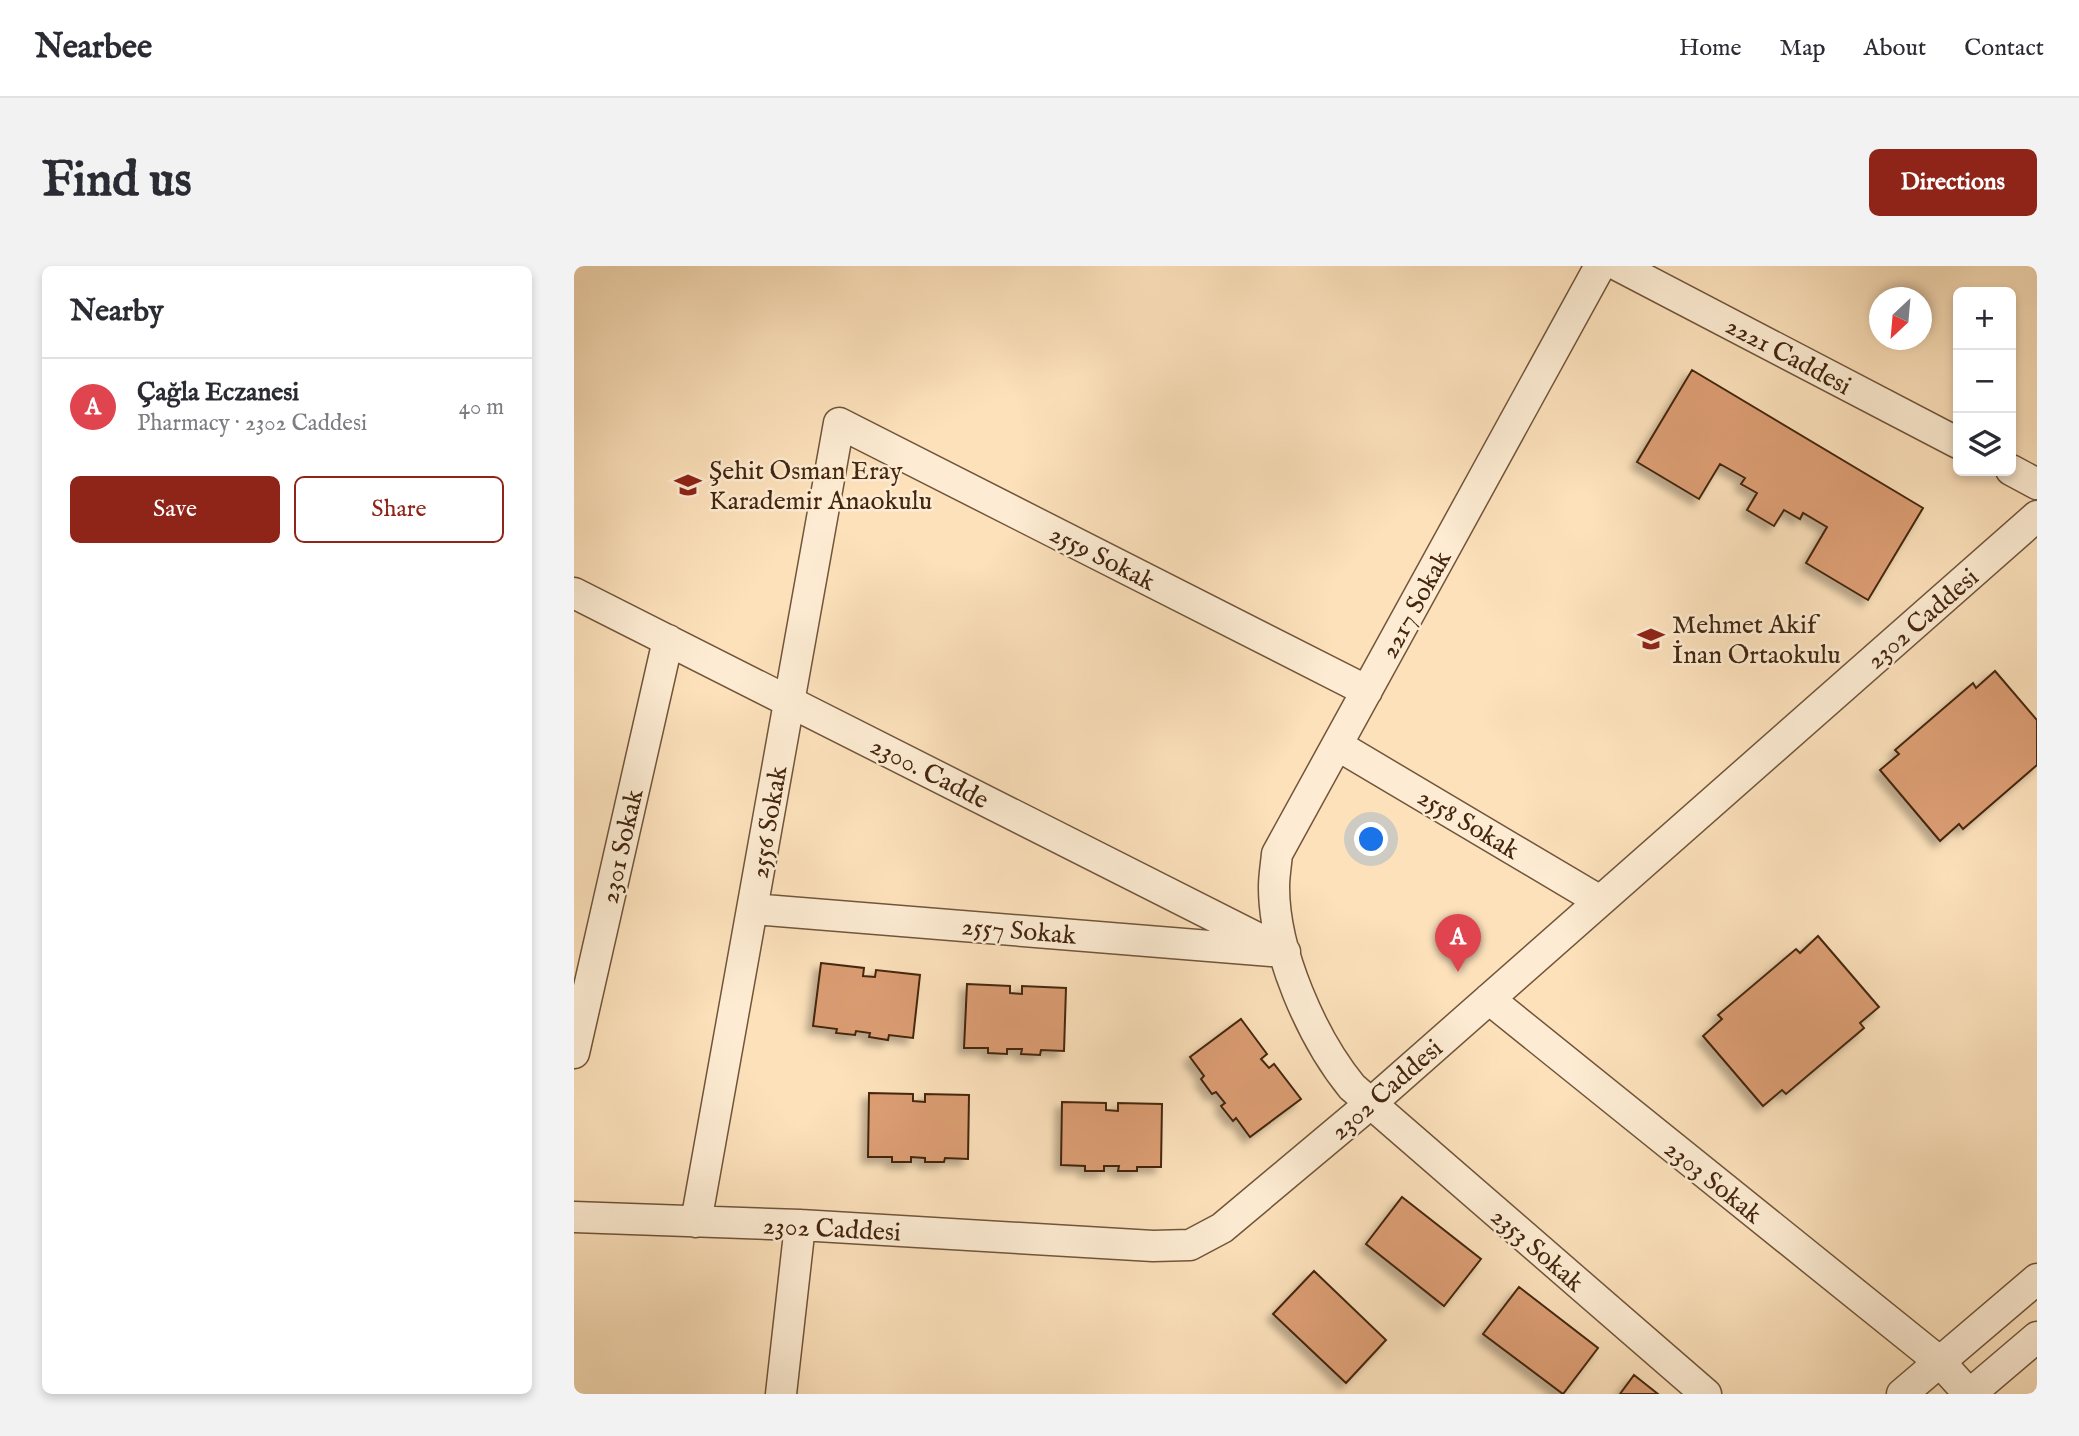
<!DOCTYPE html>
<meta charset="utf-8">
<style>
body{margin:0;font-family:"IM FELL English",serif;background:#f2f2f3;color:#2b2b33}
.controls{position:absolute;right:21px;top:21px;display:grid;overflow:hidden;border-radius:10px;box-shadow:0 4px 10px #0003}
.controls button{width:63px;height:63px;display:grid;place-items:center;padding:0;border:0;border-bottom:2px solid #e1e1e2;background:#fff;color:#2b2b33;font:35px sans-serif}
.compass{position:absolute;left:1295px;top:21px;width:63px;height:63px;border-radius:50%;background:#fff;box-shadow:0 4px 10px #0003;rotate:206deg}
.you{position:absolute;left:798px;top:574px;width:24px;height:24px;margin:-18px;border:5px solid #fff;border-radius:50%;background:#1a73e8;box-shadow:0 0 0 10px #1a73e833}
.badge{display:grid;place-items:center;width:46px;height:46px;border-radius:50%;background:#8f2418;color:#fff;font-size:23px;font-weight:700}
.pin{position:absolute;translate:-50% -58px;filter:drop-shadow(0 2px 4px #0008)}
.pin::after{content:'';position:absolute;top:37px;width:24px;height:21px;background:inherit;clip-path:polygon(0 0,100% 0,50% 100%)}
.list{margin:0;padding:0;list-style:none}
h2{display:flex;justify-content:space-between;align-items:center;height:91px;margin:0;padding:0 28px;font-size:30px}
h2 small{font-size:23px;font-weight:400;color:#7c7c81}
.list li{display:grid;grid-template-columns:46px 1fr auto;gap:21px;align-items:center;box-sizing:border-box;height:98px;padding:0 28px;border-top:2px solid #e1e1e2}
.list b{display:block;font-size:26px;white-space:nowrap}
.list p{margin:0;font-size:23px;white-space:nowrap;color:#7c7c81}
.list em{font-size:23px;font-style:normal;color:#7c7c81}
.actions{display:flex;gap:14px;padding:21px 28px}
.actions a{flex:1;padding:16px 0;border:2px solid #8f2418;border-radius:10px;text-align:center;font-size:24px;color:#8f2418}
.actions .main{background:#8f2418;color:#fff}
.icon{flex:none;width:38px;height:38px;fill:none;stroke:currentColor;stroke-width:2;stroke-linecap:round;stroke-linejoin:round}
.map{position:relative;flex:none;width:1463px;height:1128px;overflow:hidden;border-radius:10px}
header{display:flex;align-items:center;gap:42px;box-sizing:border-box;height:98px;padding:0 35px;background:#fff;border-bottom:2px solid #e1e1e2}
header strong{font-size:33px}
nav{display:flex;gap:38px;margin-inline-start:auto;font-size:24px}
.intro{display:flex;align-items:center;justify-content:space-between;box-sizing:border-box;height:168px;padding:0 42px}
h1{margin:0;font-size:49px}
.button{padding:18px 32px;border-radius:10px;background:#8f2418;color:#fff;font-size:24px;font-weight:700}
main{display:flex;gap:42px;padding:0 42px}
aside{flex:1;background:#fff;border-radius:10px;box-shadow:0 4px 10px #0003}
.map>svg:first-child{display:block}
</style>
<header>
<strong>Nearbee</strong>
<nav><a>Home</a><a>Map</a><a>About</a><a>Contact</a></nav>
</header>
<div class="intro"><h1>Find us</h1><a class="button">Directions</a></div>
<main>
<aside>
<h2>Nearby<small></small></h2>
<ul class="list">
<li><span class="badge" style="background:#e0444e">A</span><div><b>Çağla Eczanesi</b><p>Pharmacy · 2302 Caddesi</p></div><em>40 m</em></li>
</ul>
<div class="actions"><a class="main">Save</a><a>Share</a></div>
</aside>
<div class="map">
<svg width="1463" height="1128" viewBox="0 0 1463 1128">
<defs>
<filter id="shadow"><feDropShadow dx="-6" dy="6" stdDeviation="3.5" flood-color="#0004"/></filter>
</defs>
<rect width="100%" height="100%" fill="#fce1bb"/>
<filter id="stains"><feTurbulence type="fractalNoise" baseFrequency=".00286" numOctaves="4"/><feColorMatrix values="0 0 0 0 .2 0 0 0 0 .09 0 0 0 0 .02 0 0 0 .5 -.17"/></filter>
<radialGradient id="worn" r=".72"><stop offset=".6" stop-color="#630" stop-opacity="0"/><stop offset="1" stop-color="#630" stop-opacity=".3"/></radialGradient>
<!-- building -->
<path fill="#dc9d73" stroke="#44260f" stroke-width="2" filter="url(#shadow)" d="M1118,104l231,138 -55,92 -62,-37 21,-36 -24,-14 -3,6 -16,-9 -10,16 -27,-16 10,-17 -16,-9 4,-6 -25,-14 -21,35 -62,-37z
M1421,405l42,49v45l-74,64 -4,-5 -19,17 -60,-71 19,-16 -4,-4 78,-67 3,5z
M1244,670l61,71 -19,16 4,5 -78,66 -4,-4 -19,16 -60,-70 19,-17 -4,-4 78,-66 4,4z
M247,697l43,5 -1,8 12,1 1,-7 44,5 -7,63 -24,-3 -1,5 -19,-3 1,-4 -14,-2 -1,4 -19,-2 1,-4 -24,-3z
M393,718l43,2v7l12,1v-8l44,2 -2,63 -23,-1 -1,5 -19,-1 1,-5h-15v5l-19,-1v-5h-24z
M667,753l26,35 -6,5 8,9 5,-4 27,35 -51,38 -14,-19 -3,3 -12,-15 4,-3 -9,-11 -4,2 -11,-15 3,-3 -14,-19z
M295,827l44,1v7l12,1v-8l44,1 -1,64 -23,-1 -1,4h-19v-4l-14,-1v5h-19v-5h-24z
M488,836l44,1v7l12,1v-8l44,1 -1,63h-24v4h-19l1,-5h-15v5h-19v-5l-24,-1z
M828,931l79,62 -37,47 -78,-62z
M740,1005l72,69 -40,43 -73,-69z
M945,1021l79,61 -35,46 -80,-60z
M1060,1109l24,19h-38z"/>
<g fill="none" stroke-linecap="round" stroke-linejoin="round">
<!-- minor casing -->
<g stroke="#72553a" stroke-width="33">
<path id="minor" d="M1026,0l-323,588c-1,11 -3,22 -3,33 0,65 38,151 78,200l354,307
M1045,0l339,177
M1437,204l26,14
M0,327l711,359
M763,479l263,156
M178,643l519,42
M915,733l451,363 29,32
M0,787l94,-413
M0,951l226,8 353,21 37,-1 32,-17 148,-124 667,-588
M122,956l143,-799 528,268
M207,1128l19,-169
M1328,1128l135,-115
M1396,1128l67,-57"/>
</g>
<!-- minor -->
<use href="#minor" stroke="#fdecd3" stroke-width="30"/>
</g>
<!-- icons -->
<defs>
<g id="school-bare" transform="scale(2.1)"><path d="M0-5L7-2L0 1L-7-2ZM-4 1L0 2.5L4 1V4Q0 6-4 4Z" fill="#8f2418" stroke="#fdecd3" stroke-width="2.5" paint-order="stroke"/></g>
</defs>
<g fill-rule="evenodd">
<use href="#school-bare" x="114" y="219"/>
<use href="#school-bare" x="1077" y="373"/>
</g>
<g text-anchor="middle" stroke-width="5" stroke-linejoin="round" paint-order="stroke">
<!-- street labels -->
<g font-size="26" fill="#44260f" stroke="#fdecd3">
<text transform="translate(1215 89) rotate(28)" y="9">2221 Caddesi</text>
<text transform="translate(529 291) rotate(27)" y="9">2559 Sokak</text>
<text transform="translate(841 338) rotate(-61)" y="9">2217 Sokak</text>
<text transform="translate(1348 352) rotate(-41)" y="9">2302 Caddesi</text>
<text transform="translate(356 506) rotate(27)" y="9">2300. Cadde</text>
<text transform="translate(194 556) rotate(-80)" y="9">2556 Sokak</text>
<text transform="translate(895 557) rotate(31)" y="9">2558 Sokak</text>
<text transform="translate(47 580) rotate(-77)" y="9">2301 Sokak</text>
<text transform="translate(445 664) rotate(5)" y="9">2557 Sokak</text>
<text transform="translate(812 823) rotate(-41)" y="9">2302 Caddesi</text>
<text transform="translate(1140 915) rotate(39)" y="9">2303 Sokak</text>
<text transform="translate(258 962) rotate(3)" y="9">2302 Caddesi</text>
<text transform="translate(964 983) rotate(41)" y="9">2353 Sokak</text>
</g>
<!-- poi labels -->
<g font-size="26" fill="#44260f" stroke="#fdecd3" text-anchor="start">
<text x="135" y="213">Şehit Osman Eray<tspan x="135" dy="30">Karademir Anaokulu</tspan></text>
<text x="1098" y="367">Mehmet Akif<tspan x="1098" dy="30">İnan Ortaokulu</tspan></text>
</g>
</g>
<rect width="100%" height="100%" filter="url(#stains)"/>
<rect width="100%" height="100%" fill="url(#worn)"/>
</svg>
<div class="controls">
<button>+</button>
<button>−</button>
<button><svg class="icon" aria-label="layers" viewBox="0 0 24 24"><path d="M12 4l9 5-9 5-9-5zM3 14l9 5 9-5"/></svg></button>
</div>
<svg class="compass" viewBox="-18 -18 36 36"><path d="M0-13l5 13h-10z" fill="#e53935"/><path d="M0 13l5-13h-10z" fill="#7c7c81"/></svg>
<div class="you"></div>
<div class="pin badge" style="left:884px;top:706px;background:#e0444e">A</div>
</div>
</main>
